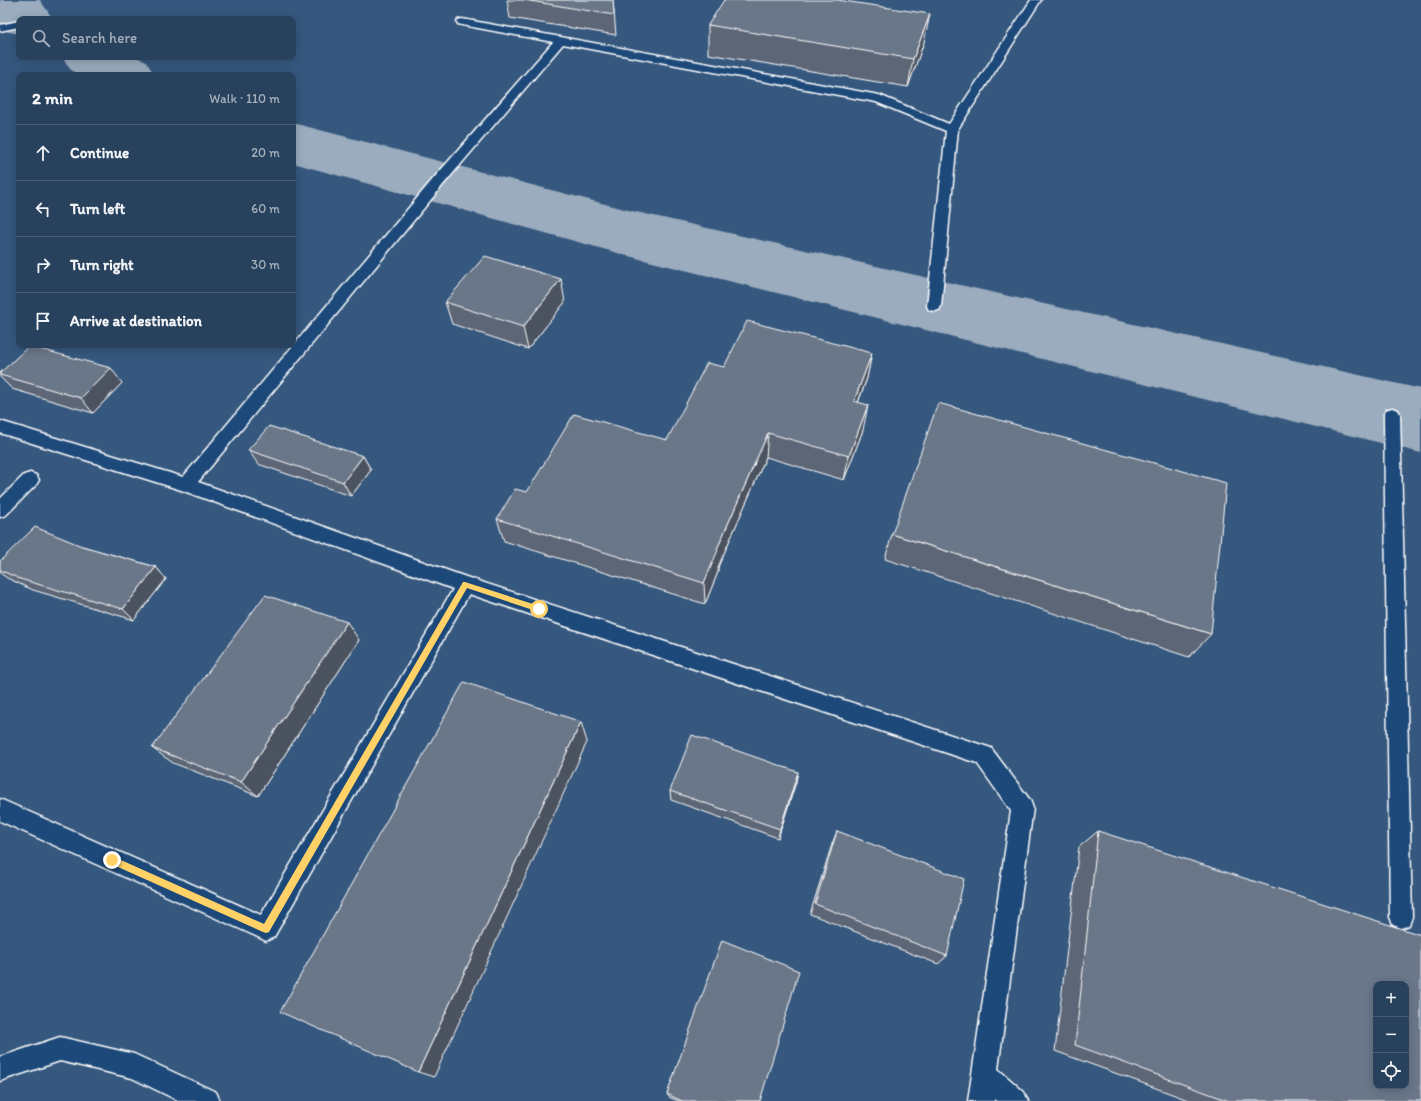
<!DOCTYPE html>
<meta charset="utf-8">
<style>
body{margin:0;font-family:Itim,sans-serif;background:#304964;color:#f1f3f6}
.controls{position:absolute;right:12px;bottom:12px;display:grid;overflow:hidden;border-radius:8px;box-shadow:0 2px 10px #0003}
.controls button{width:36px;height:36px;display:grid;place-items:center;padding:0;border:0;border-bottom:1px solid #445b73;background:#28425e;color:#f1f3f6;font:20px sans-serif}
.stop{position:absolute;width:12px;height:12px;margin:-9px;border:3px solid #ffd166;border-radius:50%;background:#fff}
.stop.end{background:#ffd166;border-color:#fff;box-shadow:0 1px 4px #0008}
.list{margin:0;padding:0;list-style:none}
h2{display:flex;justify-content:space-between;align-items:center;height:52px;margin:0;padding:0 16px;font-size:17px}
h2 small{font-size:13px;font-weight:400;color:#a5b0bc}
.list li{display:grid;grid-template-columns:26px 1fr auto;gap:12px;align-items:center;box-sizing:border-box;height:56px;padding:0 16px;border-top:1px solid #445b73}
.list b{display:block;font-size:15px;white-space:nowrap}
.list em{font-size:13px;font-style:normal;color:#a5b0bc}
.icon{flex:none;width:22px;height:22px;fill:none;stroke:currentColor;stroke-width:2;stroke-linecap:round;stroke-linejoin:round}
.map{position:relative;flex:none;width:1421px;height:1101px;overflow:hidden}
.search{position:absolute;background:#28425e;box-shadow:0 2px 10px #0003;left:16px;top:16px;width:280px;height:44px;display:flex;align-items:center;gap:10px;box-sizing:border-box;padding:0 14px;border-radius:8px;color:#a5b0bc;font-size:15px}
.panel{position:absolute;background:#28425e;box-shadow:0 2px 10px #0003;left:16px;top:72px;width:280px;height:276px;border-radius:8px}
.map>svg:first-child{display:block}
</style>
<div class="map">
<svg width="1421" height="1101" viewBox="0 0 1421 1101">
<rect width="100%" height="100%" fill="#36587e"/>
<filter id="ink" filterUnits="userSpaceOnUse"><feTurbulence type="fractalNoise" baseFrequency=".025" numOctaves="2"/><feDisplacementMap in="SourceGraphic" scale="8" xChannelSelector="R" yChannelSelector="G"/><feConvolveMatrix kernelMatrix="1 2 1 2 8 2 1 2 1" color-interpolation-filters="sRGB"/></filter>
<g filter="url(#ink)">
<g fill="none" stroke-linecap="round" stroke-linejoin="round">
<!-- taxiway -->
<path fill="#9aacbe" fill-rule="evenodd" d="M0,0h40l13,19h-34v15l-14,-3 -5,-7z
M62,57h75l9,5 9,13h-74l-10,-5z
M293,123l339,88 789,178v64l-789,-196 -339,-94z"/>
<!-- lane casing -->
<g stroke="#fff" stroke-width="3">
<path id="lane" d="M1031,0h10l-83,129 -17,177 -2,4 -5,1 -5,-1 -2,-4 19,-175 -70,-29 -313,-58 -120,141 -245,297 268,95 525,171 39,52 3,8 -35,261 26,23 4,9h-32l-2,-2v2h-26l43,-290 -34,-48 -508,-169 -195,343 -8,4 -8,-4 -258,-116v-22l261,116 192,-326 -272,-99 -181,-57v-12l183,56 250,-298 120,-137 -91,-17 -4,-1 -1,-2 1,-2 4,-1 417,76 70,29z
M19,21v6l-19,4v-6z
M1392,408l6,2 2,4 12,503 -3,8 -8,3 -8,-3 -3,-8 -6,-503 2,-4z
M30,473l6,2 3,5 -3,5 -30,30 -6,2v-18l24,-24z
M60,1037l74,17 82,38 4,9h-41l-47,-23 -72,-17 -60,20v-24z"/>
</g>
<!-- lane -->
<use href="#lane" fill="#1f4a7a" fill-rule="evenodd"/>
</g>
<!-- wall -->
<path fill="#5c6676" stroke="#fff" d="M507,0h106l3,35 -106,-17z
M708,25l216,17 -16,45 -200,-33z
M445,302h120l-37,47 -76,-25z
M872,353l-5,25 -9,25 5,27 -19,50 -78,-23 -48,110v5l-13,32 -201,-63 -7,-22 30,-27 140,-52 57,-73z
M0,373l122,10 -29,30 -81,-24 -12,-12z
M248,450l115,6 8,14 -20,26 -93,-32z
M892,534l319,100 -22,23 -304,-98z
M82,546l74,21 10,12 -32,41 -101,-30 -26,-12 -7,-5v-12z
M359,640l-101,156 -85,-33 -21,-15z
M796,782l-18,56 -107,-38 -1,-9z
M837,831l110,125 -9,8 -128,-50 22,-70z
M1098,831l323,270h-230l-136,-50 24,-204z
M667,1094l93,7h-82l-9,-4z"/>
<!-- shaded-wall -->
<path fill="#4b5360" stroke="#fff" d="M930,14l-6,28 -16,45 5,-28z
M561,279l4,23 -37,47 -5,-22z
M872,353l-5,25 -18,48 5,-25z
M111,368l11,15 -29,30 -12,-15z
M868,405l-5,25 -19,50 5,-24z
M768,433l-2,24 -48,110v5l-13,32 -1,-21 13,-34z
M363,456l8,14 -20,26 -8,-14z
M156,567l10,12 -32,41 -11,-11z
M347,622l12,18 -101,156 -17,-14z
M581,722l6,20 -153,335 -16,-5z
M798,772l-2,10 -18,56 2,-9z"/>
<!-- building -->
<path fill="#6b7789" stroke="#fff" fill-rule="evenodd" d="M524,0h89l1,15z
M724,0h113l93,14 -17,45 -205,-34z
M485,256l76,23 -38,48 -78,-25z
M747,321l125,32 -18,48 14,4 -19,51 -81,-23 -51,116 1,1 -14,33 -207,-64 18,-30 12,3 47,-78 93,26 40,-77 17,4z
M29,346l82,22 -30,30 -81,-23v-2z
M938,403l288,80 -15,151 -319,-100z
M269,426l94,30 -20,26 -95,-32z
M35,527l47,19 74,21 -33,42 -103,-30 -20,-9v-9z
M265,595l82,27 -106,160 -89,-34z
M464,682l117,40 -163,350 -138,-60z
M692,735l106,37 -18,57 -110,-38z
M837,831l127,48 -17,77 -132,-52z
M1098,831l323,104v166h-192l-154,-56zM1376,984h30v102h-30z
M722,940l77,31 -39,130h-78l-15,-7z"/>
</g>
<!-- route -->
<path fill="#ffd166" d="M463,582h2l74,24 4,3 -4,3 -72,-24 -198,344 -3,1 -3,-1 -154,-69 -1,-3 4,-4 152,68z"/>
</svg>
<div class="controls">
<button>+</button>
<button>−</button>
<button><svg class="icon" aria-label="locate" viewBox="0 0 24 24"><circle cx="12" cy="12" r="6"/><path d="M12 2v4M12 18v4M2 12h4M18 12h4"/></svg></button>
</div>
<div class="stop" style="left:539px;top:609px"></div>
<div class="stop end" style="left:112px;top:860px"></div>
<div class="search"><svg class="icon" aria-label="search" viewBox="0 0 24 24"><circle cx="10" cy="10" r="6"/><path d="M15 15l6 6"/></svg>Search here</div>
<section class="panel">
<h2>2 min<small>Walk · 110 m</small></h2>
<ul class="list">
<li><svg class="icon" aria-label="ahead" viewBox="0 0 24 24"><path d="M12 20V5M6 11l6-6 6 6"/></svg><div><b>Continue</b></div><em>20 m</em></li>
<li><svg class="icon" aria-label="left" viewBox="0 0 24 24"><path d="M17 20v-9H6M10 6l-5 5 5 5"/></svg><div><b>Turn left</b></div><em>60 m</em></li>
<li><svg class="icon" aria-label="right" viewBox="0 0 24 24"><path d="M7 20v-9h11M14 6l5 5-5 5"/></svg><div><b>Turn right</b></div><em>30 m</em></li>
<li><svg class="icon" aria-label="arrive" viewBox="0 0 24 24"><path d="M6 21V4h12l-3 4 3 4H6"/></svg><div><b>Arrive at destination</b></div></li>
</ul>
</section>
</div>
